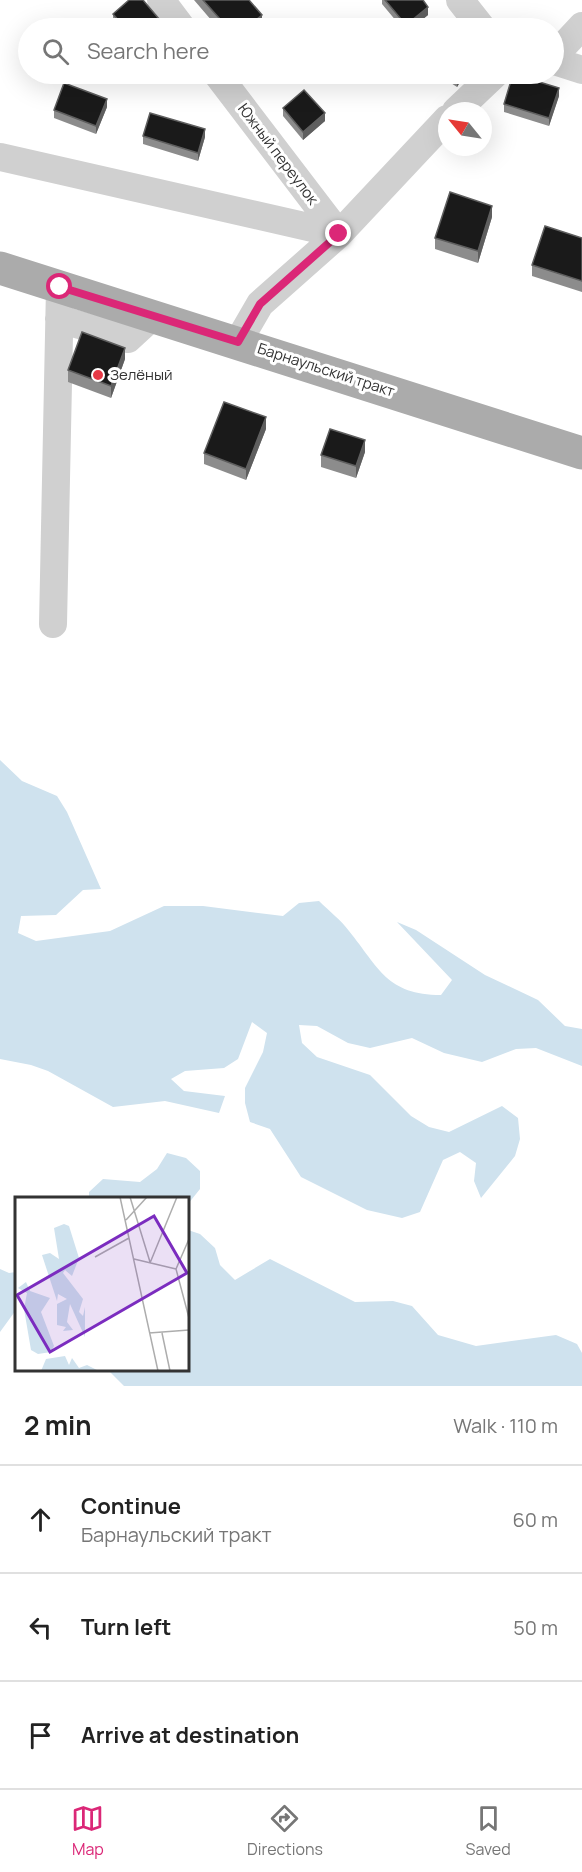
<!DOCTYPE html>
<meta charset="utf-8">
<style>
body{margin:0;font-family:Manrope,sans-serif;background:#f6f6f6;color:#222}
.compass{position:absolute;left:438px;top:102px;width:54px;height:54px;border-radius:50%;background:#fff;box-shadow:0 6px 24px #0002;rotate:300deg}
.stop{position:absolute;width:18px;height:18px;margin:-14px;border:4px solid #db2777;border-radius:50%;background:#fff}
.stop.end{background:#db2777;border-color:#fff;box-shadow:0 2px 6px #0008}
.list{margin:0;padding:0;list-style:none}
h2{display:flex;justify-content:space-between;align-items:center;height:78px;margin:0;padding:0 24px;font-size:26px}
h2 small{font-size:20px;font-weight:400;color:#767676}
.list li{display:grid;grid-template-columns:39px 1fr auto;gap:18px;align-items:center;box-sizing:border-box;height:108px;padding:0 24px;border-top:2px solid #e0e0e0}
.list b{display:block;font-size:22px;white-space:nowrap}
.list p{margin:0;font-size:20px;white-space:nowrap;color:#767676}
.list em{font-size:20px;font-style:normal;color:#767676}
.icon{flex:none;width:33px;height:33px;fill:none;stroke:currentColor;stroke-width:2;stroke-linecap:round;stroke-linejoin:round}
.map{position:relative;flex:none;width:582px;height:1386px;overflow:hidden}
.search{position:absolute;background:#fff;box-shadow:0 6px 24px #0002;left:18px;right:18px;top:18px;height:66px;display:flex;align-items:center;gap:15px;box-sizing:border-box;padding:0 21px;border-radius:33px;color:#767676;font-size:22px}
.sheet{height:402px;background:#fff}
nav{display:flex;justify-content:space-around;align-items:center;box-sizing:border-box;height:84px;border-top:2px solid #e0e0e0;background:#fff;font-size:16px;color:#767676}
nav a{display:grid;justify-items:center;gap:3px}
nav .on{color:#db2777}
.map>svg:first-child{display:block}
</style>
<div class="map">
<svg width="582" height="1386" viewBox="0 0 582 1386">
<rect width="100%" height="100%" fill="#fff"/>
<!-- water -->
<path fill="#cfe2ee" d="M0,760l22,21 35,15 10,16 34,77 -18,1 -27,25 -35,1 -3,17 18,8 74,-10 54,-25h39l80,10 16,-13 20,-2c10,10 22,19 30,30 30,37 38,64 92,64l11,-15 -55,-58 19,8 69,45 53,25 27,26 17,3v37l-46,-18 -20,1 -34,13 -38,-9 -32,-15 -42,10 -22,-5 -31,-17 -18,-1 3,18 15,14 53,18 41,41 18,11 20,5 53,-26 16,12 2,21 -5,17 -34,42 -7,-17 2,-18 -16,-11 -17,8 -23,52 -18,6 -35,-8 -66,-33 -31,-48 -20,-7 -5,-19v-15l18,-36 4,-19 -15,-11 -14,37 -14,9 -39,3 -14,8 13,12 41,5 -6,17 -54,-12 -52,6 -65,-36 -17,-6 -31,-6z
M167,1153l19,5 14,13v18l-12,15v-6h-99v-6l14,-13 37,3 17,-13z
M188,1230l12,4 15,14 5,17 15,15 35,-21 85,43 38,-1 19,5 26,29 38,11 80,-11 21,9 5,9v33h-458l-16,-16h80z
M0,1269l9,4 7,-1v38l-16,22z"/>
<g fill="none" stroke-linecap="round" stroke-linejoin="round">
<!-- minor -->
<path stroke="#d0d0d0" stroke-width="28" d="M161,0l21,28
M460,0l22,28
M554,56l28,-30
M554,61l28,9
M217,74l122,160
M456,111l39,-37
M0,157l339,77
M59,319l69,20 25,-23
M238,342l22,-38 79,-70 108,-115
M53,624l7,-337"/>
<!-- major -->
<path stroke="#ababab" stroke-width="33" d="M0,268l582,185"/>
</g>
<!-- wall -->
<path fill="#8c8c8c" d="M194,0h55l13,26 -3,2h-41z
M382,0h41l5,15 -16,13h-10l-20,-24z
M113,14l46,13 -2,1h-38l-6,-6z
M437,74h28l-8,13z
M559,96l-10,30 -45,-14v-8z
M107,107l-11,27 -42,-16v-8z
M283,108l42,13 -22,19 -20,-24z
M143,136l62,1 -7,24 -55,-17z
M492,217l-14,46 -43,-14v-11z
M582,238v54l-50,-16v-11z
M125,359l-14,39 -43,-16v-12z
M266,429l-20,51 -42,-16v-11z
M365,452l-9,26 -35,-11v-12z"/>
<!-- shaded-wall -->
<path fill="#5f5f5f" d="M428,7v8l-16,13h-6v-3z
M262,15v11l-3,2h-13z
M159,19v8l-2,1h-9z
M460,74h5l-8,13v-8z
M559,88v8l-10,30v-8z
M107,99v8l-11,27v-8z
M325,113v8l-22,19v-8z
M205,129v8l-7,24v-8z
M492,206v11l-14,46v-12z
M125,348v11l-14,39v-12z
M266,417v12l-20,51v-11z
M365,440v12l-9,26v-12z"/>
<!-- building -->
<path fill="#1a1a1a" stroke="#5f5f5f" stroke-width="1.5" d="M129,0h14l16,19 -11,9h-23l-12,-14z
M203,0h46l13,15 -16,13h-18z
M385,0h38l5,7 -22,18z
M449,74h11l-3,5z
M513,74l46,14 -10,30 -45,-14z
M64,83l43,16 -11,27 -42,-16z
M304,90l21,23 -22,19 -20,-24z
M150,113l55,16 -7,24 -55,-17z
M450,192l42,14 -14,45 -43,-13z
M545,226l37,12v43l-50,-16z
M82,332l43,16 -14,38 -43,-16z
M224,402l42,15 -20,52 -42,-16z
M330,429l35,11 -9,26 -35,-11z"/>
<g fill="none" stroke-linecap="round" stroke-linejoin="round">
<!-- route -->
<path stroke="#db2777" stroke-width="8" d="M60,287l178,55 22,-38 79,-70"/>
</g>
<!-- markers -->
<circle fill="#e63946" stroke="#fff" stroke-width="2" cx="98" cy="375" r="6"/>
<g text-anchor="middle" stroke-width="6" stroke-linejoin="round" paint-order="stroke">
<!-- street labels -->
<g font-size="15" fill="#333" stroke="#fff">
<text transform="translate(278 154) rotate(53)" y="5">Южный переулок</text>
<text transform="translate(326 370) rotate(18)" y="5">Барнаульский тракт</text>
</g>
<!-- poi labels -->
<g font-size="15" fill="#333" stroke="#fff" text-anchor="start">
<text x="110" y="380">Зелёный</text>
</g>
</g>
<!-- overview -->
<g transform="translate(15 1197)">
<rect width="174" height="174" fill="#fff"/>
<path d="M49,27l5,2 10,32 -7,18 -7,-6 -2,3 20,26 -4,13 4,4 2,-9v30l-15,-33 -3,18 6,8 -10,1 3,-4 -9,-2v-21l10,-5 -9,-5 -1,7 -15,-46 8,-2 9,6 -5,-31zM11,85l4,9 20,7 -9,14 13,34 -3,6 -13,2 -7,-4 -7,-41 3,-16 -9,-5zM50,159l4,9 3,-7 7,10 8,-3 10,5 -56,1 5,-12z" fill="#cfe2ee"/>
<path fill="none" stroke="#adadad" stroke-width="1.5" d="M105,0l38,174M115,0l20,65M111,23l21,-23M174,42l-13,30 13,49M80,60l34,-19M119,62l42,10M135,66l27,-66M134,136l40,-3M147,136l8,38"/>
<path fill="#7b2cbf" fill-opacity="0.15" stroke="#7b2cbf" stroke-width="3" d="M139,19l33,57 -137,79 -33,-57z"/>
<rect width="174" height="174" fill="none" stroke="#333" stroke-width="3"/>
</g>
</svg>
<svg class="compass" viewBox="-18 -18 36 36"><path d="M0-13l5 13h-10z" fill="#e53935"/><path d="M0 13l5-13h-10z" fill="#767676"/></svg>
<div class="stop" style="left:60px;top:287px"></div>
<div class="stop end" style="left:339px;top:234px"></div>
<div class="search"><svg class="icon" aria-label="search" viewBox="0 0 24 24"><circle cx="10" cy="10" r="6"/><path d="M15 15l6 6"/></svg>Search here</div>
</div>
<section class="sheet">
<h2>2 min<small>Walk · 110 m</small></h2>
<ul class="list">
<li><svg class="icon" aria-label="ahead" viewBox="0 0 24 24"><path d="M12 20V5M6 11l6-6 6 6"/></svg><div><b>Continue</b><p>Барнаульский тракт</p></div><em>60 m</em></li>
<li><svg class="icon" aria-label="left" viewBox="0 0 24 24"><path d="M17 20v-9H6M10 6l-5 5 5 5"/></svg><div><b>Turn left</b></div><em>50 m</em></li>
<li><svg class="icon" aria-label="arrive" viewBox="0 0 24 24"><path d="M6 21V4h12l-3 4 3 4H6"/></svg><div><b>Arrive at destination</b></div></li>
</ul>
</section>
<nav>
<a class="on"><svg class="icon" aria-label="map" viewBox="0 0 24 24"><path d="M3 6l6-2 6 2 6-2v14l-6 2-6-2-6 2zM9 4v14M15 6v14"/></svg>Map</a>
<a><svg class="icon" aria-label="directions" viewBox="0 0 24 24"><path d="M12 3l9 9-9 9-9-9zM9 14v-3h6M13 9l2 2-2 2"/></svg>Directions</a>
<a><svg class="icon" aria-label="saved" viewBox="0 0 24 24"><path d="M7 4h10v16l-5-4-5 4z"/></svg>Saved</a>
</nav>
